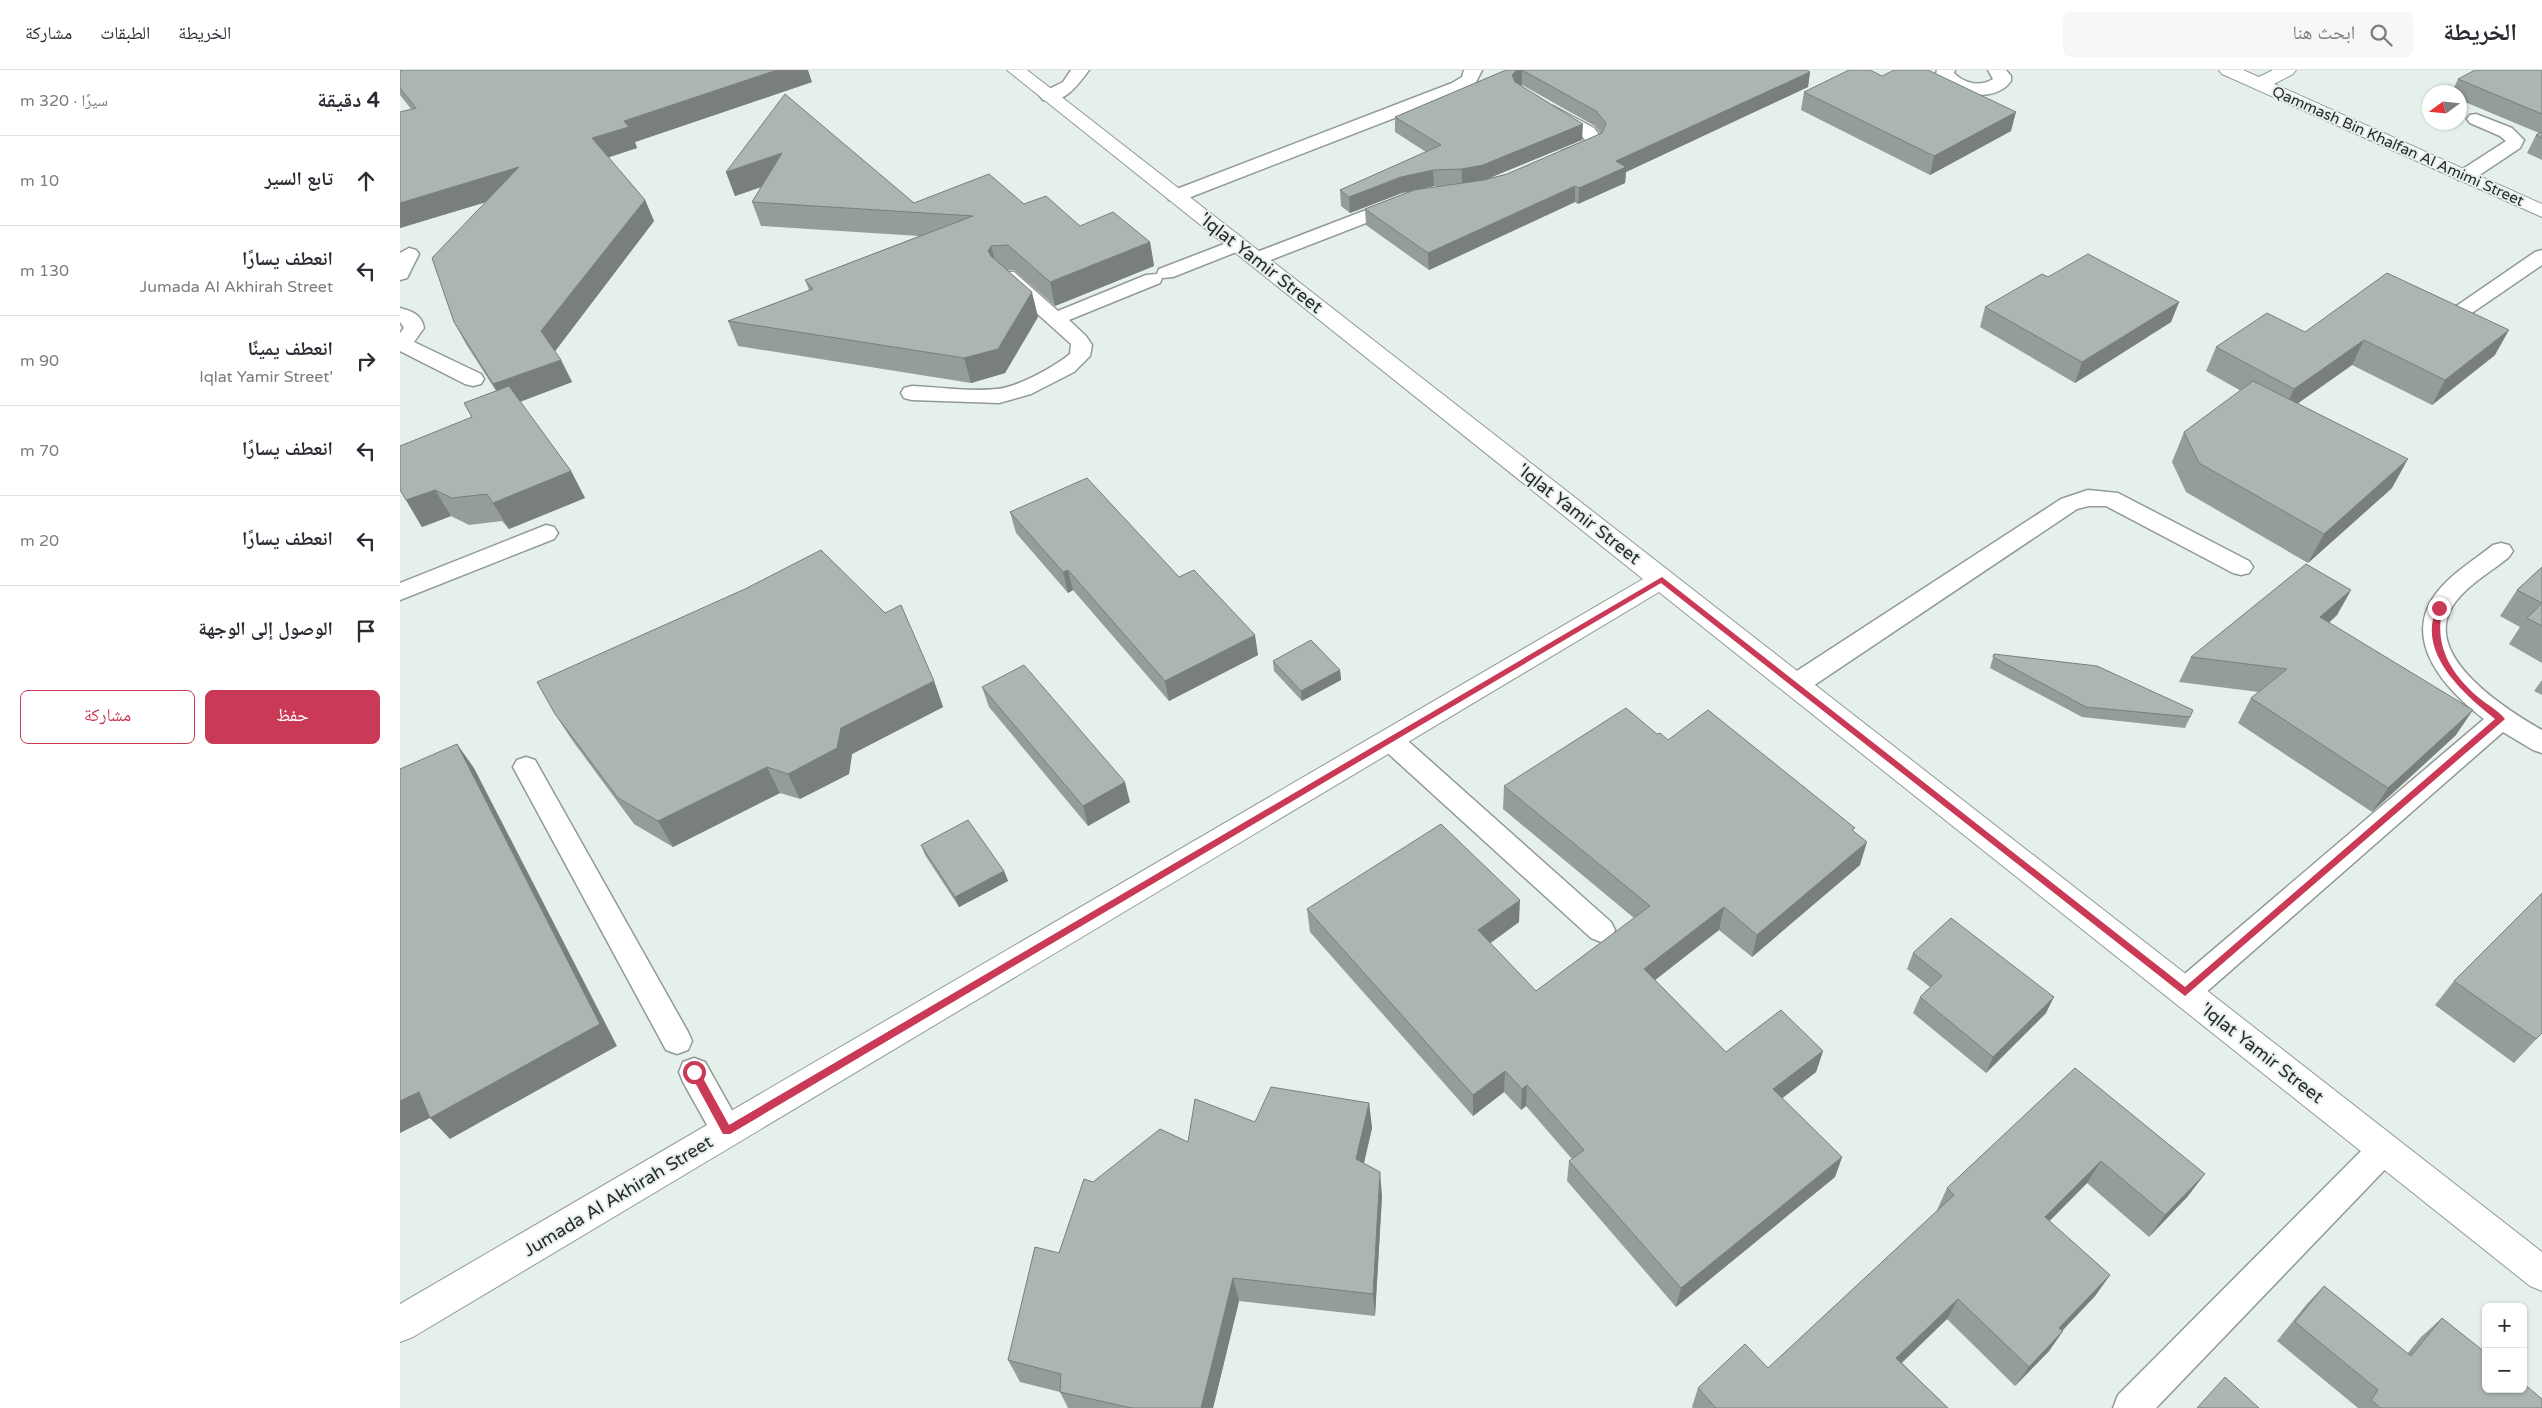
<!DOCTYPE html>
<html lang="ar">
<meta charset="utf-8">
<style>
body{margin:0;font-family:"Varela Round","Noto Naskh Arabic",sans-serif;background:#f7f7f7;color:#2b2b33;direction:rtl}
.controls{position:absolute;right:15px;bottom:15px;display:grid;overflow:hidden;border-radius:8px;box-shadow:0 1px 4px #0004}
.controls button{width:45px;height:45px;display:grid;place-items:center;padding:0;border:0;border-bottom:1px solid #e1e1e2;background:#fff;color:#2b2b33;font:25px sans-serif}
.compass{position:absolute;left:2022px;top:15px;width:45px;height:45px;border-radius:50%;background:#fff;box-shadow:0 1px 4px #0004;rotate:255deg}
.stop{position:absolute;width:15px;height:15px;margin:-11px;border:4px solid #ca3955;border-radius:50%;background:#fff}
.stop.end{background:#ca3955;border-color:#fff;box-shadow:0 1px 5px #0008}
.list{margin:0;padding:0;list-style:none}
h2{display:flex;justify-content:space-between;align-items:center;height:65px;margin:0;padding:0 20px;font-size:21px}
h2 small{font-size:16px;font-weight:400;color:#7c7c81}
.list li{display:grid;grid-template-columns:32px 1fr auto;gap:15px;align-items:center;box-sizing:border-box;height:90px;padding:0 20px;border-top:1px solid #e1e1e2}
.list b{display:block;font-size:19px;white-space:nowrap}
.list p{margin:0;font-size:16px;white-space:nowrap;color:#7c7c81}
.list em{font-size:16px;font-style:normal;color:#7c7c81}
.actions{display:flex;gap:10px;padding:15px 20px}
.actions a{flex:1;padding:11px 0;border:1px solid #ca3955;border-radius:8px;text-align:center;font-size:18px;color:#ca3955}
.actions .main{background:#ca3955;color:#fff}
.icon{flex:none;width:28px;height:28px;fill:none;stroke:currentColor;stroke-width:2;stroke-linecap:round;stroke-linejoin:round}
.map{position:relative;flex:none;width:2142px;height:1338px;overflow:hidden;direction:ltr}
header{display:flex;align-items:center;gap:30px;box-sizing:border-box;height:70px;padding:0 25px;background:#fff;border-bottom:1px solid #e1e1e2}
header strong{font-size:24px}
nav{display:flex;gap:28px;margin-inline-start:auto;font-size:18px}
.search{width:350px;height:45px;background:#f7f7f7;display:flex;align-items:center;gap:12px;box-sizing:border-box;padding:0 18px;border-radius:8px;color:#7c7c81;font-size:19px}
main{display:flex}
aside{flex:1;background:#fff}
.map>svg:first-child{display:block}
</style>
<header>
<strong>الخريطة</strong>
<div class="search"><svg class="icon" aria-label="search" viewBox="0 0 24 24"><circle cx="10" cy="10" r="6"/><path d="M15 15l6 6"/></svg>ابحث هنا</div>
<nav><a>الخريطة</a><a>الطبقات</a><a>مشاركة</a></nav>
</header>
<main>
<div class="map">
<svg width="2142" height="1338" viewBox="0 0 2142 1338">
<rect width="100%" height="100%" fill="#e6f0eb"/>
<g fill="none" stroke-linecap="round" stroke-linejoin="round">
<!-- service casing -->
<g stroke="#919a95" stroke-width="3">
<path id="service" d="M671,0h18c-11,15 -25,35 -46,30l-3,-4 3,-4 20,-10z
M1064,0h18l-6,12 -12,9 -281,109h-14l-2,-4 2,-4 283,-109 10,-6z
M1537,0h18l-1,3c11,11 26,14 39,6l-5,-9h18l5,6v5c-17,24 -60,13 -75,-7z
M1153,36l41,22 9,12 -7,11 -28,9 -6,-1 -3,-4 3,-4 21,-8 2,-3 -3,-4 -35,-21 -3,-4 3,-4z
M2076,44l36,14 12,12 -4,8 -48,32h-14l-2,-4 2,-4 48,-31 -6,-5 -30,-13 -3,-4 3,-4z
M1000,127l7,2 2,4 -2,4 -144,56h-14l-3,-4 3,-4z
M837,169l7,2 3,4 -3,4 -71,28 -11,1 -2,5 -91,37 17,16 6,9 -2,11 -16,16 -43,22 -32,9 -87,-3 -8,-2 -3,-5 3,-5 8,-2c28,1 58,6 85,3 21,-2 57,-22 73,-35l1,-10 -71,-64 -3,-4 3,-4h14l44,39 88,-36 11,-1 2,-5z
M9,178l7,2 3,4 -12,24 -7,2v-27z
M2142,180v15l-76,52 -7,2 -7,-2 -3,-4 3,-4 83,-57z
M0,238c12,3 22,7 24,20l-10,14 67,32 3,5 -3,5 -8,2 -8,-2 -65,-33v-18l4,-5 -4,-6z
M1688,420l30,3 131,68 4,6 -4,6 -8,2 -8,-2 -127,-67h-17l-12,3 -273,183 -9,2 -9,-2 -4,-7 4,-7 275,-179z
M146,455l8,2 4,6 -4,6 -154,61v-17z
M2101,473l8,2 4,6 -4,6c-18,15 -44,29 -57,50 -30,50 55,103 90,123v23l-9,-3 -30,-18 -307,269 -11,4 -11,-4 -4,-9 4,-9 310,-264c-37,-28 -83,-77 -49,-124 14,-20 38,-34 58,-50z
M990,660l9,3 212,189 4,8 -4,8 -10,4 -10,-4 -210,-191 -4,-7 4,-7z
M126,687l9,3 153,272 4,9 -4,9 -11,4 -11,-4 -153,-283 4,-7z
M294,988l11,4 33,59 5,10 -5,10 -11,4 -11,-4 -33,-59 -4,-10 4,-10z
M1984,1064l11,5 5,10 -5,10 -239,249h-43l5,-13 255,-256z"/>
</g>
<!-- minor casing -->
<g stroke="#919a95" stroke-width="2">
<path id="minor" d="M607,0h20l1515,1182v39l-12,-5 -871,-694 -1246,745 -13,5v-38l1243,-725z
M1819,0h24l16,7 14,-7h23l-3,4 -19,10 268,120v13l-320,-143z"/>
</g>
<!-- service -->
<use href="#service" fill="#fff" fill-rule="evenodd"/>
<!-- minor -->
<use href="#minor" fill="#fff" fill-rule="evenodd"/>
</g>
<!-- wall -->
<path fill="#949d98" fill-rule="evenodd" d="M0,0l412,12 -177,60 2,6 -29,9 37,43 9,21 -99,130 6,9 11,22 -52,20 51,69 14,27 -76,31 -7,-8 -33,4 -18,-9 -29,11 -16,-27 66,-82 -8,-15 32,-12 -30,-47 -12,-22 32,-120 -86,26 11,-119 -11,-14z
M1106,0l304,2 -2,15 -182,85 -1,11 -47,21 -3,-2 -146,68 -63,-45 -1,-16 46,-18 -9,2 -52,20 -9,-7 -1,-16 86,-38 -31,-20v-15zM1121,15h1l73,41 6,8 -94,40 -20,5 95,-39zM1034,116h10l-24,3z
M2142,0v90l-15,-7 9,-18 3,-2 -79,-33v-8h-8l6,-13z
M1482,6l129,55 -81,44 -129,-65 3,-18z
M326,102l188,31 110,1 56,22 70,16 4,24 -99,40 -41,-36h-7l31,47 -33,56 -34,10 -233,-37 -10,-25 81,-31 -4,-10 114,-44 -158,-10 -9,-24 9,-15 -26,9z
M1648,207l131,25 -8,20 -96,61 -95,-56 5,-20z
M1905,262l190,23 -63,50 -80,-40 -54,38 94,85 -84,75 -122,-71 -14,-30 12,-30 57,-41 -35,-20 10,-24z
M610,442l169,65 79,78 -89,46 -96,-111 -5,3 -52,-60z
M2142,497v96l-33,-19 11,-17 -20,-11 17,-26z
M1951,520l-14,25 -8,8 127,112 -84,77 -134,-89 13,-25 8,-6 -80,-10 12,-25z
M1594,584l196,63 -5,11 -103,-11 -92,-49z
M873,591l67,9 1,10 -39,21 -28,-30z
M2142,610v15l-8,-4z
M534,611l9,26 -91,47 -3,20 -49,25 -20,-6 -107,54 -39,-23 -62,-84 -17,-26z
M582,617l148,115 -42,24 -99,-119z
M1268,670l186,92 6,33 -108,92 -33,-27 -64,50 71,72 97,-1 -7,21 -34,26 60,59 -7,20 -159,130 -109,-126 2,-20 3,-2 -46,-53 -5,4 -17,-18 -31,24 -163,-184 -3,-23 212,13 -29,21 46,48 98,-73 -131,-109 1,-23z
M521,775l83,26 4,10 -49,26 -34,-52z
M1513,883l133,60 -60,60 -73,-60 7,-16 10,-10 -23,-18z
M2054,911l88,52 -28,30 -79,-58z
M1675,998l113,128 -39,41 -62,-54 -38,38 61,54 -15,21 -33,35h1l-14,20 -34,35 -68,-67 -45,44 46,45h-255l-1,-1 6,-19 70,-20 169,-157v-1l10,-22z
M969,1033l3,25 -8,35 18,33 -7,120 -136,-15 -26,107h-145l-8,-16 -40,-10 -12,-22 85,-178 95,-40 67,-20z
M1924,1216l83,68 14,-17 21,-19 100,90h-184l-81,-67 29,-36z"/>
<!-- shaded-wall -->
<path fill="#787f7c" d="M377,0h31l4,12 -177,60 2,6 -36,12 -9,-22 32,-17z
M1122,0v15l-6,1 -4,-11 4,-4z
M1410,2l-2,15 -182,85 -1,11 -47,21 1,-16 37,-27z
M1616,42l-5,19 -81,44 4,-19z
M1183,54l-1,16 -100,41 -20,4v-16z
M382,83l8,24 -55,19 -9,-24z
M119,97l10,22 -129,39v-25z
M1033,100l1,16 -32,7 -52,20 -1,-16 52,-20z
M1175,116v16l-146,68 -1,-17z
M245,130l9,21 -101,133 -12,-23z
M750,172l4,24 -99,40 -5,-24z
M591,176l7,24 -10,-19z
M632,222l6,25 -33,56 -34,10 -7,-25z
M1779,232l-8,20 -96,61 7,-21z
M2109,260l-14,25 -63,50 13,-25z
M1964,270l-12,25 -69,49 11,-25z
M161,290l11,22 -66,25 -13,-23z
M2008,389l-16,29 -84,75 16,-29z
M171,401l14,27 -76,31 -16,-26z
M35,420l16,26 -29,11 -16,-27z
M668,500l5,20 -5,3 -5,-21z
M1951,520l-14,25 -31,27 14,-25z
M855,565l3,20 -89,46 -4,-20z
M940,600l1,10 -39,21 -1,-10z
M534,611l9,26 -91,47 -3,20 -49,25 -12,-25 53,-46z
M2073,640l-17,25 -84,77 16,-24z
M57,674l17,24 143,278 -167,93 -20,-21 -30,15v-32z
M367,697l13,26 -107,54 -15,-26z
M725,712l5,20 -42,24 -5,-20z
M1467,772l-7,23 -108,92 5,-22z
M604,801l4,10 -49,26 -4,-10z
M1120,830l-1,22 -42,31 1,-23z
M1324,837l-5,23 -78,61 3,-22z
M1654,927l-8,16 -60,60 7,-16z
M1423,981l-7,21 -49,38 6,-21z
M1105,1001l-1,21 -31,24v-21z
M1127,1015l-1,21 -5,4 1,-21z
M969,1033l3,25 -13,56 -3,-25z
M1442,1087l-7,20 -159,130 5,-19z
M1701,1091l-14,22 -55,56 13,-22z
M980,1102l2,24 -7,120 -2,-22z
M1805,1104l-17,22 -39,41 16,-22z
M1710,1205l-15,21 -49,52 13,-20z
M833,1208l6,23 -26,107h-12z
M1558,1229l-11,20 -61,58 10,-19z
M1663,1261l-14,20 -34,35 14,-19z"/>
<!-- building -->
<path fill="#acb6b1" stroke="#787f7c" d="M0,0h377l-153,51 5,6 -37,11 53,62 -104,131 20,29 -68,24 -39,-62 -22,-64 87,-91 -119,36v-91l16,-4 -16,-20z
M1106,0h15l-5,1 -4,4 3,7 68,42 -100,41 -21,4 -29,1 -32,7 -52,20 -9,-7 101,-45 -46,-28z
M1122,0h285l3,2 -194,89 10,6 -47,21 -4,-2 -147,67 -63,-44 49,-19 70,-10 23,-6 95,-41 4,-10 -10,-12z
M1449,0h21l12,6 12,-6h34l88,42 -82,44 -130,-64z
M2075,0h67v44l-84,-35z
M385,24l129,109 75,-29 35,30 22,-8 34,30 33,-14 37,30 -100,40 -42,-37 -17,1 -3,5 3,5 41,36 -34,57 -34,9 -236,-37 85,-32 -8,-9 168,-64 -221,-14 30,-49 -56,19z
M2142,62v6l-6,-3z
M1688,184l91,48 -97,60 -97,-55 57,-33 6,3z
M1987,203l122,57 -64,50 -81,-40 -70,49 -78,-42 51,-34 38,19z
M1853,311l155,78 -84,75 -125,-71 -15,-31z
M109,316l62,85 -78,32 -6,-9 -35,4 -17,-8 -29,10 -6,-10v-44l72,-29 -8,-14z
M687,408l92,99 15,-7 61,65 -90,46 -97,-111 -5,2 -53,-60z
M421,480l64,63 16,-8 33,76 -93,47 -4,20 -49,26 -21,-7 -109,54 -40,-23 -63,-84 -18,-32 208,-93z
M1906,494l45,26 -31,27 153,93 -85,78 -137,-90 36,-29 -96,-12z
M2142,497v36l-25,-13z
M2142,533v23l-15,-8z
M911,570l29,30 -39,21 -28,-30z
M1594,584l103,12 96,44 -3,7 -104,-10 -93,-50z
M624,595l101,117 -42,24 -101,-119z
M1226,638l31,26 3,-1 8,7 40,-30 147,118 -3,2 15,12 -110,93 -33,-28 -80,62 82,83 55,-42 42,41 -50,38 69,68 -161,131 -112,-127 15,-11 -57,-65 -5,4 -17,-18 -32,24 -166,-186 134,-85 79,76 -42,30 58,61 114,-85 -146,-120z
M57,674l143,280 -170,94 -11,-26 -19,9v-332z
M568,750l36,51 -49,26 -34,-52z
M2142,823v140l-6,6 -82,-58z
M1551,848l103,79 -61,60 -73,-60 22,-21 -29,-23z
M1675,998l130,106 -40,41 -64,-54 -56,56 65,58 -51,53 4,3 -34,36 -71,-68 -62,59 52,50h-232l-18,-20 47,-44 23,24 186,-173 -7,-7z
M871,1017l98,16 -13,56 24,13 -7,122 -140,-16 -32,130h-69l-72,-16 1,-18 -53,-14 27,-113 24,6 25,-74 9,3 67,-53 28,13 7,-43 60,23z
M1924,1216l87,70 31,-38 44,35v36h37v-6l19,16v9h-161l-10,-8 7,-10 -83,-68z
M1825,1307l34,31h-62z"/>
<!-- route -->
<path fill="#ca3955" d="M1262,507l523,410 310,-268c-32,-26 -79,-66 -58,-112l6,1c-10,36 8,66 35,89 8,7 20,13 27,22l-320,277 -524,-413 -931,551h-7l-32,-59v-6h7l31,56z"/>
<g text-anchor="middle" stroke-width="4" stroke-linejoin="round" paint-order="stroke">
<!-- far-street labels -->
<g font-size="15" fill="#282b29" stroke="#e6f0eb">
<text transform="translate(1998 76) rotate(24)" y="5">Qammash Bin Khalfan Al Amimi Street</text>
</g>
<!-- street labels -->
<g font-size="18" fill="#282b29" stroke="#e6f0eb">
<text transform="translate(861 193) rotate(38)" y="6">'Iqlat Yamir Street</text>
<text transform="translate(1179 444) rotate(38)" y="6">'Iqlat Yamir Street</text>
<text transform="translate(1862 983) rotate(38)" y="6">'Iqlat Yamir Street</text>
<text transform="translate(218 1126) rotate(-31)" y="6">Jumada Al Akhirah Street</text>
</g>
</g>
</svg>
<div class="controls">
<button>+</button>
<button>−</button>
</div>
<svg class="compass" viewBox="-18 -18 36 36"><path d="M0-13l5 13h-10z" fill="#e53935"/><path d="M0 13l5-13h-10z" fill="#7c7c81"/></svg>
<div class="stop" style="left:294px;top:1002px"></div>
<div class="stop end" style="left:2039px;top:538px"></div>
</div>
<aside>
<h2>4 دقيقة<small>سيرًا · 320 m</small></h2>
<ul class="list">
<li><svg class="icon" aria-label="ahead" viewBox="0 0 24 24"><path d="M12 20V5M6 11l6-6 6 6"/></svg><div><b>تابع السير</b></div><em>10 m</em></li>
<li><svg class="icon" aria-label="left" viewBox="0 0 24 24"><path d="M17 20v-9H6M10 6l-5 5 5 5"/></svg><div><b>انعطف يسارًا</b><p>Jumada Al Akhirah Street</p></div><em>130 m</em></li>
<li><svg class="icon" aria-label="right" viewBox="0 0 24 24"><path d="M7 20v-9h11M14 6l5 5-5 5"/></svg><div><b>انعطف يمينًا</b><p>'Iqlat Yamir Street</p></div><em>90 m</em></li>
<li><svg class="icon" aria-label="left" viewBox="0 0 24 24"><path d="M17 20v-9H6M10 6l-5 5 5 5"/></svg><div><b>انعطف يسارًا</b></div><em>70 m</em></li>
<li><svg class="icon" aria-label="left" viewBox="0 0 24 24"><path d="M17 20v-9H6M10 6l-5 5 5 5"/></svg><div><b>انعطف يسارًا</b></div><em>20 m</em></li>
<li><svg class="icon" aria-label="arrive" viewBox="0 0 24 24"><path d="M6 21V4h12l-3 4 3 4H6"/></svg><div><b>الوصول إلى الوجهة</b></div></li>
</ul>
<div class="actions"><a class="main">حفظ</a><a>مشاركة</a></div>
</aside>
</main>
